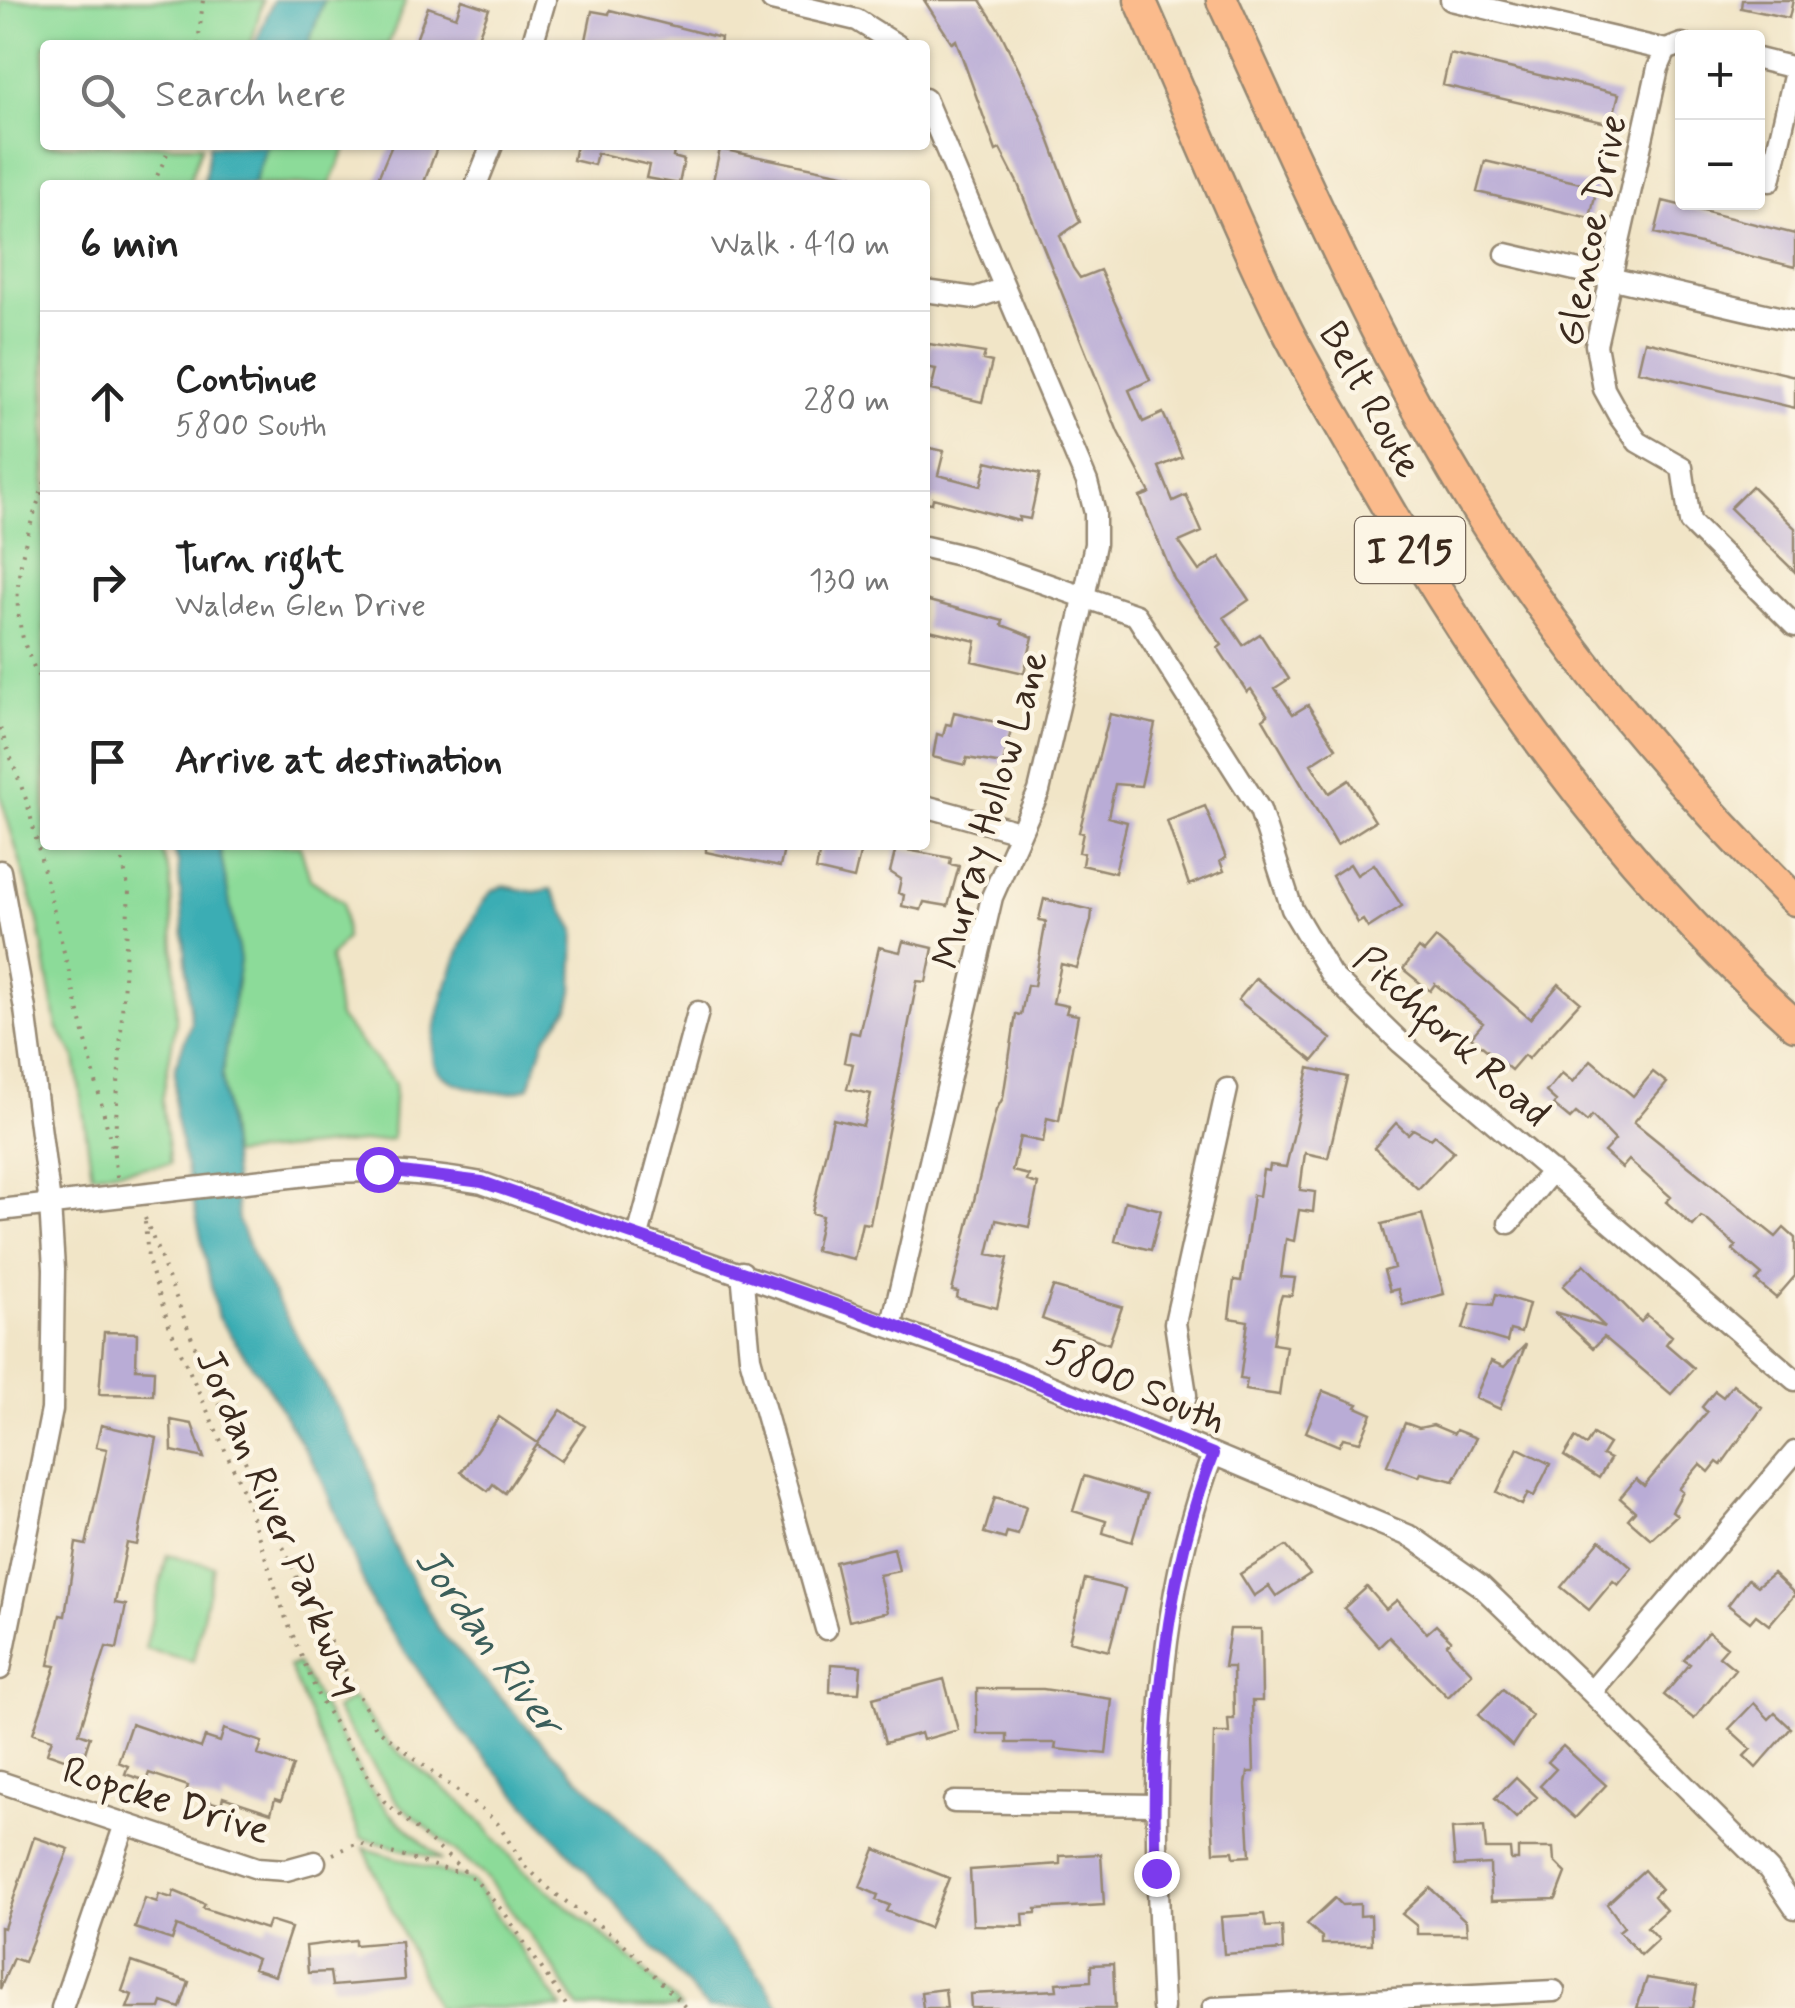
<!DOCTYPE html>
<meta charset="utf-8">
<style>
body{margin:0;font-family:Mynerve,sans-serif;background:#f2f2f2;color:#222}
.controls{position:absolute;right:30px;top:30px;display:grid;overflow:hidden;border-radius:10px;box-shadow:0 2px 8px #0004}
.controls button{width:90px;height:90px;display:grid;place-items:center;padding:0;border:0;border-bottom:2px solid #e0e0e0;background:#fff;color:#222;font:50px sans-serif}
.stop{position:absolute;width:30px;height:30px;margin:-22px;border:8px solid #7c3aed;border-radius:50%;background:#fff}
.stop.end{background:#7c3aed;border-color:#fff;box-shadow:0 2px 10px #0008}
.list{margin:0;padding:0;list-style:none}
h2{display:flex;justify-content:space-between;align-items:center;height:130px;margin:0;padding:0 40px;font-size:42px}
h2 small{font-size:32px;font-weight:400;color:#767676}
.list li{display:grid;grid-template-columns:65px 1fr auto;gap:30px;align-items:center;box-sizing:border-box;height:180px;padding:0 40px;border-top:2px solid #e0e0e0}
.list b{display:block;font-size:38px;white-space:nowrap}
.list p{margin:0;font-size:32px;white-space:nowrap;color:#767676}
.list em{font-size:32px;font-style:normal;color:#767676}
.icon{flex:none;width:55px;height:55px;fill:none;stroke:currentColor;stroke-width:2;stroke-linecap:round;stroke-linejoin:round}
.map{position:relative;flex:none;width:1795px;height:2008px;overflow:hidden}
.search{position:absolute;background:#fff;box-shadow:0 2px 8px #0004;left:40px;top:40px;width:890px;height:110px;display:flex;align-items:center;gap:25px;box-sizing:border-box;padding:0 35px;border-radius:10px;color:#767676;font-size:38px}
.panel{position:absolute;background:#fff;box-shadow:0 2px 8px #0004;left:40px;top:180px;width:890px;height:670px;border-radius:10px}
.map>svg:first-child{display:block}
</style>
<div class="map">
<svg width="1795" height="2008" viewBox="0 0 1795 2008">
<rect width="100%" height="100%" fill="#fcf5e5"/>
<filter id="ink" filterUnits="userSpaceOnUse"><feTurbulence type="fractalNoise" baseFrequency=".01" numOctaves="2"/><feDisplacementMap in="SourceGraphic" scale="20" xChannelSelector="R" yChannelSelector="G"/><feConvolveMatrix kernelMatrix="1 2 1 2 8 2 1 2 1" color-interpolation-filters="sRGB"/></filter>
<filter id="wash" filterUnits="userSpaceOnUse"><feTurbulence type="fractalNoise" baseFrequency=".0048" numOctaves="4" result="noise"/><feDisplacementMap in="SourceGraphic" scale="40" xChannelSelector="R" yChannelSelector="G"/><feGaussianBlur stdDeviation="2.25" result="paint"/><feColorMatrix in="noise" values="0 0 0 0 0 0 0 0 0 0 0 0 0 0 0 0 0 1.4 0 .05"/><feComposite in="paint" operator="in"/></filter>
<g filter="url(#wash)">
<rect width="100%" height="100%" fill="#f1e5c7"/>
<!-- green -->
<path fill="#8cdb99" stroke="#64825c" stroke-width="2.5" d="M0,0h263l-12,45h-206v100h157l-14,40h-143v660h115l10,30 6,112v35l-14,79 8,63 -78,10 -17,-117 -18,-30 -19,-106 -38,-126z
M324,0h82l-18,45h-80z
M267,145h80l-17,40h-77z
M219,845h81l10,34 33,23 3,36 -16,19 8,59 57,67 -3,56 -161,16 -9,-79 18,-116z
M167,1555l47,11 -21,95 -48,-12z
M298,1664l70,122 21,26 53,48 -81,-22 -72,-172z
M353,1698l37,47 76,61 59,66 113,92 43,44h-102l-27,-43 -65,-87 -89,-75 -63,-94z
M364,1848l108,33 90,127h-126z"/>
<!-- water -->
<path fill="#3badb4" stroke="#3b6c69" stroke-width="2.5" d="M273,0h51l-16,45h-53z
M209,145h58l-14,40h-49z
M172,845h47l21,115 -18,116 16,144 17,41 111,198 27,84 45,86 97,106 112,110 117,135 17,28h-74l-247,-278 -87,-124 -54,-133 -52,-87 -49,-68 -43,-203v-48l16,-44 -13,-161z
M503,886l31,6 17,-3 24,41 -2,61 -4,17 -24,31 -16,48c-17,8 -34,7 -52,2 -15,-4 -32,-7 -41,-21 -16,-26 33,-155 54,-175 1,-2 11,-6 13,-7z"/>
<g id="blocks">
<!-- building -->
<path fill="#b9acd6" d="M462,0l27,9 -14,36h-61l14,-38 28,10z
M924,0h56l20,31 39,81 41,110 -20,14 13,32 7,10 20,-8 50,110 -21,10 14,32 20,-9 19,44 -23,10 14,34 13,-6 16,37 -23,10 20,29 21,-14 29,43 -25,17 19,28 17,-11 29,45 -14,9 18,26 15,-9 28,43 -25,16 18,29 20,-13 26,41 -38,24 -74,-126 5,-4 -17,-26 -4,3 -29,-44 4,-3 -48,-66 -34,-82 10,-4 -32,-61 -100,-248 -18,-35 -4,2 -40,-111 -4,3z
M1742,0h51l-4,18 -48,-10z
M610,10l111,28 -1,7h-135l7,-34 17,3z
M1450,54l169,40 -8,30 -168,-39z
M392,145h46l-15,40h-48z
M576,145h99l-2,12 11,3 -5,24 -33,-6 3,-13 -52,-12 -3,12 -21,-5z
M720,149l143,29v7h-151z
M1485,161l112,26 -7,31 -113,-26z
M1663,201l132,33v33l-140,-34z
M1645,341l150,35v32l-157,-37z
M929,344l56,9 -2,7 9,2 -10,40 -51,-12 5,-21 -11,-2z
M925,447l19,4 -6,24 43,11 6,-25 53,13 -10,45 -11,-2v4l-86,-23 -1,5 -7,-1z
M1752,486l43,42v44l-65,-64z
M925,600l78,21 -1,4 31,12 -9,36 -52,-12 4,-20 -51,-12z
M954,712l58,14 -9,38 -36,-6 -2,7 -32,-8 4,-23 6,2 3,-12 5,1z
M1110,714l45,10 -14,62 -26,-2 -7,33 19,5 -12,51 -33,-8 2,-12 -5,-1 4,-19 -4,-1z
M1205,806l21,52 -6,3 4,10 -35,14 -22,-64z
M706,845h79l-5,22 -74,-15z
M821,845h41l-8,34 -38,-9z
M896,848l55,10 -1,6 9,2 -11,40 -24,-4 -3,8 -19,-4 2,-11 -6,-2 3,-14 -11,-7z
M1350,864l7,11 17,-11 28,42 -34,22 -5,-8 -5,3 -26,-47z
M1044,899l48,11 -1,11 -14,47 -16,-4 -8,39 15,3 -2,7 12,2 -19,106 -12,-3 -4,24 -23,-5 -8,34 17,4 -2,6 11,3 -9,43 -33,-7 -8,34 20,4 -11,50 -40,-10 1,-6 -6,-1 44,-181 7,-12 13,-84 5,1 6,-30 7,1 12,-65 -7,-1z
M1436,938l94,81 29,-35 21,18 -52,57 -4,-4 -13,15 -40,-33 12,-14 -48,-39 -5,7 -27,-22 16,-21 5,4z
M903,941l30,7 -7,34 -9,-1 -47,243 -8,-1 -8,36 -39,-9 7,-34 -10,-3 21,-94 30,7 8,-32 -24,-5 6,-25 -9,-2 6,-30 9,2 20,-87 21,5z
M1256,978l75,61 -18,22 -75,-61z
M1591,1060l42,36 20,-24 14,11 -33,39 142,115 8,-9 11,10v38l-19,22 -20,-17 6,-6 -29,-25 3,-4 -29,-26 -6,-3 -8,9 -27,-24 5,-5 -42,-37 -7,8 -18,-16 11,-12 -23,-24 -5,6 -11,-9 -6,6 -17,-14 3,-4 -10,-9 16,-19 11,9z
M1309,1068l38,9 -19,81 -23,-5 -5,37 15,2 -2,20 -14,-2 -5,31 -8,-2 -5,38 14,1 -3,18 -10,-1 -3,9 -6,40 13,2 -7,49 -34,-5 2,-10 -7,-1 8,-58 -19,-3 5,-38 7,1 12,-86 6,1 4,-26 6,1 1,-6 16,2z
M1396,1123l12,11 5,-5 18,10 4,-4 19,16 -36,38 -44,-41z
M1125,1201l36,9 -10,40 -36,-9z
M1422,1214l22,80 -41,11 -5,-16 -8,2 -6,-20 10,-3 -12,-44z
M1584,1264l57,58 6,-7 25,21 -6,8 28,24 -23,26 -67,-57 -11,11 -39,-36 51,15 -42,-41z
M1053,1287l69,20 -13,37 -67,-25z
M1496,1294l33,10 -8,29 -11,-3 -3,12 -44,-13 8,-26 22,2z
M104,1332l33,1 -1,36 18,1 -1,25 -54,-1z
M1526,1344l-26,65 -25,-11 16,-37 13,6z
M1733,1384l29,24 -41,57 -4,-3 -8,10 -9,-8 -21,25 4,3 -11,19 5,4 -26,24 -23,-20 7,-8 -15,-13 16,-19 8,7 63,-74 -5,-5 13,-16 8,6z
M1323,1391l35,13 -2,3 16,7 -12,28 -17,-4 -4,8 -33,-14z
M561,1410l24,16 -24,35 -24,-16 -32,48 -12,-9 -5,7 -27,-19 38,-55 39,26z
M171,1420l21,4 12,34 -32,-7z
M1405,1423l14,5 14,-3 21,9 2,-4 20,8 -22,43 -33,-8 -2,4 -32,-12z
M101,1425l56,13 -20,107 -10,-2 -12,60 11,2 -9,44 -11,-2 -27,86 11,4 -9,28 -34,-12 5,-14 -19,-6 23,-67 -7,-1 11,-50 5,1 11,-73 10,2 21,-96 -11,-2z
M1593,1434l16,10 -7,11 8,4 -11,19 -35,-22 11,-18 11,7z
M1518,1448l32,16 -16,32 -6,-3 -6,12 -25,-13z
M1084,1476l62,19 -14,47 -29,-9 3,-12 -33,-10z
M995,1497l31,9 -8,29 -11,-3 -2,7 -21,-6z
M1600,1540l32,28 -14,17 -5,-4 -24,29 -28,-23z
M1286,1546l24,28 -34,22 -7,-10 -15,10 -14,-22z
M894,1548l5,23 -20,4 9,37 -39,9 -14,-59z
M1773,1573l22,21 -26,31 -13,-10 -6,7 -22,-17 20,-26 9,7z
M1085,1579l40,10 -16,62 -40,-10z
M1367,1587l19,22 11,-9 30,33 9,-8 15,15 -4,4 4,7 21,22 -24,24 -59,-60 -10,10 -35,-39z
M1230,1629h31l1,72h-10l2,71h-6l-2,12 4,72 -16,1 -1,-6 -19,1 -2,-40 2,-79h15l-1,-14h6l-1,-52h-9z
M1708,1632l19,15 -8,9 16,13 -41,50 -30,-24 26,-31 -6,-4z
M831,1664l30,2 -2,27 -29,-1z
M944,1679l14,51 -35,10 -2,-7 -36,10 -12,-45z
M977,1689h66l69,10 -6,55 -51,-5 1,-6h-49v-9h-30z
M1503,1689l29,27 -20,30 -34,-31z
M1754,1703l15,16 6,-6 16,15 -35,40 -12,-12 7,-7 -22,-20z
M131,1724l70,24 4,-11 15,5 4,-13 38,13 -4,13 35,11 -12,35 -6,-2 -4,14 -48,-16 -2,8 -35,-11 2,-8 -39,-13 -3,8 -21,-7 3,-8 -10,-4z
M1563,1746l43,39 -31,33 -35,-32 16,-17 -8,-7z
M1516,1777l21,20 -21,21 -21,-20z
M1484,1827l2,22h24l1,11h7v-12h35l1,13 12,12 -10,26 -65,2 -1,-37 -35,2 -3,-37z
M34,1837l35,12 -45,113 -11,-4 -13,31v-62l4,1z
M875,1849l74,29 -20,50 -43,-17 3,-6 -13,-5 2,-5 -18,-8z
M1101,1854l3,51 -68,4v4l-13,1 1,12 -51,-1 -3,-55 90,-6v-8z
M1644,1870l17,19 -7,7 12,14 -19,17 11,12 -17,16 -22,-24 5,-4 -17,-23z
M1430,1888l36,33 1,13h-50v-8l-15,-12z
M174,1891l31,13 -2,4 63,21 3,-8 22,7 -16,48 -22,-7 4,-10 -80,-33 -5,14 -37,-12 10,-30 12,4 2,-8 13,4z
M1335,1898l7,7 18,-1v12l11,-1 1,29h-50v-7l-15,-13z
M1264,1914l2,13 16,-1 1,24 -59,4 -3,-37z
M355,1940v5l46,-4 3,39 -72,6 -2,-14 -22,1 -2,-27z
M132,1962l57,20 -9,26 -18,-6 -2,6h-33l5,-13 -10,-4z
M1113,1964l2,44h-144l-1,-14 87,-4 -1,-7 35,-2v-16z
M1647,1978l50,8 -4,22h-56z
M945,1989l2,19h-24l-2,-16z"/>
</g>
</g>
<g filter="url(#ink)">
<use href="#blocks" fill-opacity="0" stroke="#968872" stroke-width="2.5"/>
<g fill="none" stroke-linecap="round" stroke-linejoin="round">
<!-- minor casing -->
<g stroke="#968872" stroke-width="25">
<path id="minor" d="M772,0l85,20 40,25
M1451,0l215,50
M1682,44l-16,6 -8,18 -62,277 8,44 15,27 19,26 44,25 8,55 105,104
M532,45l13,-45
M1758,59l37,9
M1770,181l25,-109
M476,185l16,-40
M1506,254l289,67
M925,291l50,7 30,-10
M925,547l43,10 168,58 124,195 32,99 39,66 70,68 394,337
M925,806l94,26
M0,871l25,138 25,195 4,65 -2,141 -52,259
M0,1210l334,-38c51,-3 98,2 148,11l530,187 400,167 68,48 111,107 178,178 26,38
M1509,1223l43,-52
M638,1236l60,-224
M742,1272l8,85 76,272
M892,1324l100,-427 47,-106 41,-174 15,-73v-31l-8,-31 -162,-383
M1175,1438l11,-43 -11,-72 52,-234
M1591,1692l204,-240
M0,1782l257,86 29,2 29,-8
M954,1802l200,3
M62,2008l63,-184
M1163,2008c-9,-186 -18,-377 50,-554
M1213,2008l341,-17"/>
</g>
<!-- highway casing -->
<g stroke="#968872" stroke-width="35">
<path id="highway" d="M1140,0c47,106 90,214 141,318 22,46 49,89 74,133 120,215 256,408 440,574
M1222,0c88,191 172,391 291,565 82,122 178,232 282,335"/>
</g>
<!-- path -->
<path stroke="#968872" stroke-width="4" stroke-dasharray="2.5 8" stroke-linecap="butt" d="M198,45l5,-45
M153,185l18,-40
M45,482c-27,76 -45,133 0,205
M0,728l27,74 87,353
M117,1177l-3,-22 15,-264 -10,-46
M145,1218l57,146 95,214 79,150 120,93 28,44 29,27 69,50 64,66
M145,1222l3,38 22,68 73,162 43,129 34,81 64,101 93,81 29,33 62,93
M333,1854l25,-11 93,28h16"/>
<!-- minor -->
<use href="#minor" stroke="#fff" stroke-width="20"/>
<!-- highway -->
<use href="#highway" stroke="#fbbb8c" stroke-width="30"/>
</g>
</g>
<g fill="none" stroke-linecap="round" stroke-linejoin="round" filter="url(#ink)">
<!-- route -->
<path stroke="#7c3aed" stroke-width="12" d="M378,1169l104,13 410,142 321,130c-49,126 -63,285 -57,419"/>
</g>
<g text-anchor="middle" stroke-width="9" stroke-linejoin="round" paint-order="stroke">
<!-- shield labels -->
<rect fill="#fcf5e5" stroke="#75675a" stroke-width="2.5" x="1355" y="517" width="110" height="66" rx="8"/>
<g font-size="38" font-weight="bold" fill="#3b2a1e">
<text x="1410" y="563">I 215</text>
</g>
<!-- street labels -->
<g font-size="40" fill="#3b2a1e" stroke="#fcf5e5">
<text transform="translate(1590 230) rotate(-79)" y="14">Glencoe Drive</text>
<text transform="translate(1372 399) rotate(61)" y="14">Belt Route</text>
<text transform="translate(989 809) rotate(-74)" y="14">Murray Hollow Lane</text>
<text transform="translate(1453 1035) rotate(42)" y="14">Pitchfork Road</text>
<text transform="translate(1137 1384) rotate(23)" y="14">5800 South</text>
<text transform="translate(281 1522) rotate(67)" y="14">Jordan River Parkway</text>
<text transform="translate(167 1799) rotate(17)" y="14">Ropcke Drive</text>
</g>
<!-- water labels -->
<g font-size="42" font-style="italic" fill="#3b5e5a" stroke="#fcf5e5">
<text transform="translate(491 1640) rotate(54)" y="15">Jordan River</text>
</g>
</g>
</svg>
<div class="controls">
<button>+</button>
<button>−</button>
</div>
<div class="stop" style="left:378px;top:1169px"></div>
<div class="stop end" style="left:1156px;top:1873px"></div>
<div class="search"><svg class="icon" aria-label="search" viewBox="0 0 24 24"><circle cx="10" cy="10" r="6"/><path d="M15 15l6 6"/></svg>Search here</div>
<section class="panel">
<h2>6 min<small>Walk · 410 m</small></h2>
<ul class="list">
<li><svg class="icon" aria-label="ahead" viewBox="0 0 24 24"><path d="M12 20V5M6 11l6-6 6 6"/></svg><div><b>Continue</b><p>5800 South</p></div><em>280 m</em></li>
<li><svg class="icon" aria-label="right" viewBox="0 0 24 24"><path d="M7 20v-9h11M14 6l5 5-5 5"/></svg><div><b>Turn right</b><p>Walden Glen Drive</p></div><em>130 m</em></li>
<li><svg class="icon" aria-label="arrive" viewBox="0 0 24 24"><path d="M6 21V4h12l-3 4 3 4H6"/></svg><div><b>Arrive at destination</b></div></li>
</ul>
</section>
</div>
